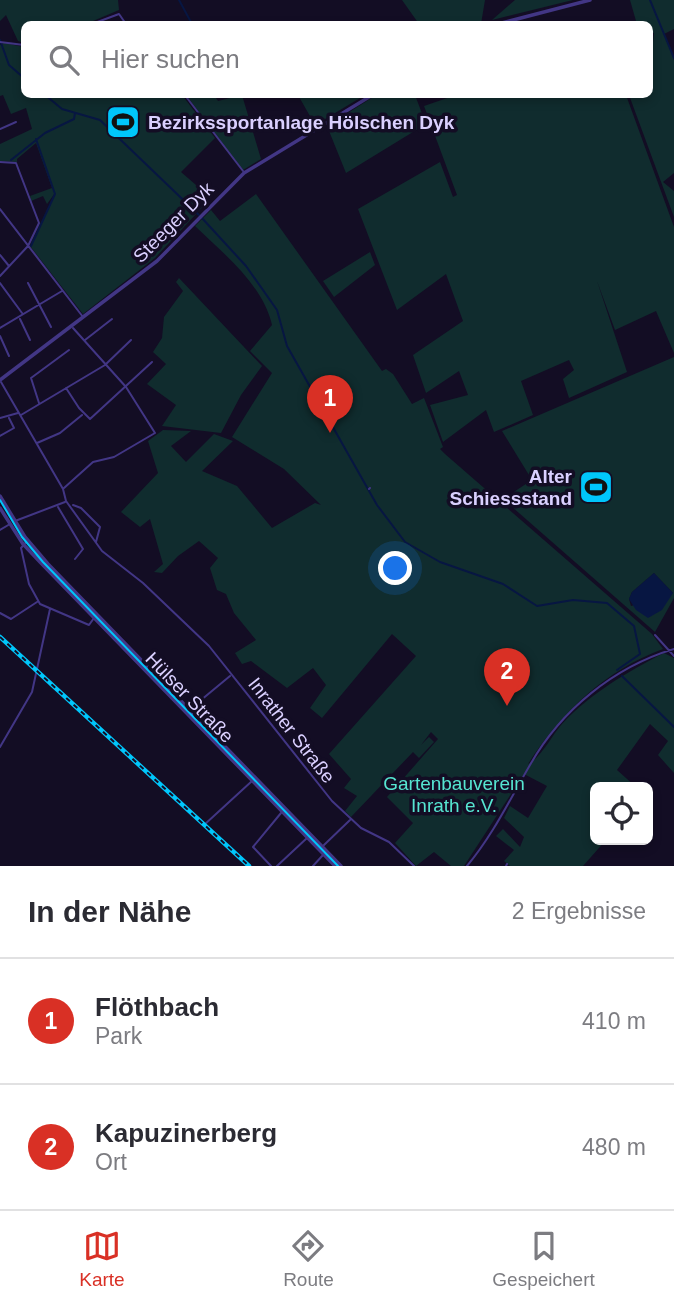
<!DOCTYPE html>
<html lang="de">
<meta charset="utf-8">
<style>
body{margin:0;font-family:Helvetica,sans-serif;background:#f2f2f3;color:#2b2b33}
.controls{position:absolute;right:21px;bottom:21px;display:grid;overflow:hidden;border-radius:10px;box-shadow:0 4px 10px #0003}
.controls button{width:63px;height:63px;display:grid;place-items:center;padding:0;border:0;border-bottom:2px solid #e1e1e2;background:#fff;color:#2b2b33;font:35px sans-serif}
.you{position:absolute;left:396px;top:569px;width:24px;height:24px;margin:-18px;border:5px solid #fff;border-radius:50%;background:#1a73e8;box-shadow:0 0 0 10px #1a73e833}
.badge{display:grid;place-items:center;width:46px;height:46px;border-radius:50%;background:#d93025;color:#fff;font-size:23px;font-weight:700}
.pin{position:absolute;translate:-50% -58px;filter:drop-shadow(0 2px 4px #0008)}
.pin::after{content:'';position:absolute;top:37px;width:24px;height:21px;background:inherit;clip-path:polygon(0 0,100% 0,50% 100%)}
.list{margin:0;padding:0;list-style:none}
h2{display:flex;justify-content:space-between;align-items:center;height:91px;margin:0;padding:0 28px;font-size:30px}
h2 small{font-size:23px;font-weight:400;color:#7c7c81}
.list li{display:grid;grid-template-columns:46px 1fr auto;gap:21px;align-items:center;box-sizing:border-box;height:126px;padding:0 28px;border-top:2px solid #e1e1e2}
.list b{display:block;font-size:26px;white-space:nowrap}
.list p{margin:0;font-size:23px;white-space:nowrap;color:#7c7c81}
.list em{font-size:23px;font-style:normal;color:#7c7c81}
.icon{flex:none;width:38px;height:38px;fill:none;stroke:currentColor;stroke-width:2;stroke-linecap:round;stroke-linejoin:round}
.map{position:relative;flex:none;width:674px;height:866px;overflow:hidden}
.search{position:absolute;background:#fff;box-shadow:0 4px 10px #0003;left:21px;right:21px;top:21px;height:77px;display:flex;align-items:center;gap:18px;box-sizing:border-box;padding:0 24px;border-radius:10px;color:#7c7c81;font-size:26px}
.sheet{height:343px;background:#fff}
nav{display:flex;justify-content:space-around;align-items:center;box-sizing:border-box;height:98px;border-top:2px solid #e1e1e2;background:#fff;font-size:19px;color:#7c7c81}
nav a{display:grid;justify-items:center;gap:4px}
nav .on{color:#d93025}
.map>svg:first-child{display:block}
</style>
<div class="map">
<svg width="674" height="866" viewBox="0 0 674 866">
<rect width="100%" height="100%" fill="#130d24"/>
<!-- green -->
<path fill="#102c2e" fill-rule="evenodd" d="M0,0h118l1,10 -33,14h-62v19l-6,-2 -12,-26 -6,6z
M402,0h83l-4,24h-62z
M515,0h58l-81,20z
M630,0h44v29l-10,5 10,26v113l-11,9 11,9v26l-45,-122 21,-1v-52h3l1,-9h-4v-9h-21l7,-3z
M4,43l20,4v47l158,1 33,43 -34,34 30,26 -56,60 -72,56 -53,-68 25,-53 -8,11 -4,-8 -12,5 -1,-5 22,-8 -16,-45 -19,16v3l-17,-1v-17l32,-15 -6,-21 -15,6 -8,-19 -3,1v-51z
M378,94l37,1 11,29 -80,49 -19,-47z
M186,95h28l4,6 24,-6 19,64 -18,11z
M298,95h67l-50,30z
M456,95h170l48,132v126l-18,-42 -41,19 -18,-49 30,91 -58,26 -6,-19 11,-9 -5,-10 -48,21 12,34 -39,17 -8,-22 -43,32 -13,-37 38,-10 -9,-24 -33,22 -13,-38 50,-34 -17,-47 -49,36 -39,-101 82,-47 13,35 4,-2 -33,-89z
M256,194l126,177 4,-2 7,5 19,30 12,-6 19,49 -3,2 5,5 207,180 11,15c-58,21 -102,64 -135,115 13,-6 24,-29 34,-40 29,-31 65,-52 102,-71l10,5v115l-16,-18 10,-14 -18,-17 -33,46 19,17h-41v53h11l-23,26h-73l-6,-5 10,-11 -18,-14 7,-7 17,18 4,-10 -20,-19 6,-12 18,12 19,-32 -23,-12 -60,92h-13l-17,-14 -18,14 -21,-23 18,-20 -26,-26 51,-58 -7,-7 -10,13 8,-8 5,5 -15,16 -6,-6 -62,65 -6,-6 12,-15 -13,-8 7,-9 -22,-25 87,-98 -24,-22 -70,84 -12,-10 16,-23 -13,-17 -26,20 -36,-27 -9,3 -7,-11 21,-13 -22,-27 -8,-19 -9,-4 -7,-22 8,-10 -19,-17 -21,15 -16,17 -8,-1 9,-8 -13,-45 -10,8 -19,-15 37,-39 -10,-32 15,-11 28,1 -20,15 15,16 28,-28 19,7 -31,30 35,15 35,42 43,-25 6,2 -37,-36 -52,-32 40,-64 -22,-22 22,-26c-9,-40 -48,-71 -77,-99l16,-16 9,11z
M370,252l5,13 -41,32 -11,-16z
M179,278l83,88 -21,29 -20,38 -59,-7 14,-21 -29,-21 19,-20 -13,-12 9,-14 2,-21 19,-26 -7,-9z
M674,357v241l-19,34 -152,-133 29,-19 -30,-49zM654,573l19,20 -42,13 -2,-7 3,-7z"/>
<!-- water -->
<path fill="#071642" d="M654,573l19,20 -11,17 -14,8 -12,-8 -7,-11 3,-7z"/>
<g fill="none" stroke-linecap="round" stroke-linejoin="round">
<!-- stream -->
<path stroke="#071642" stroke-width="2" d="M179,0l13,24
M650,0l24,58
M0,40l9,25 15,13
M44,94l18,15 38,11 101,97 45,49 31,44 10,36 90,159 28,37 35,20 63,22 34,22 36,-6 34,3 27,23 6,28 -23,16
M11,160l34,-27 29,-14 1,-6
M31,246l24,-52 -19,-55
M622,676l52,51"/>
<!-- minor -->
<path stroke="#423685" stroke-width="2" d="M92,24l27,-10 7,10
M0,42l24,3
M184,94l59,77
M0,129l16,-7
M0,162l16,1 23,60 -11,23 -28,30
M0,209l83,108
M0,255l9,11
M0,283l22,30
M28,283l23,44
M20,319l10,21
M0,328l62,-37
M0,336l9,20
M85,340l27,-21
M1,382l62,107 3,12 36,50 41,32 66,63 123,155 29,27 28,14 25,24
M66,388l13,20 11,11 62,-57
M39,403l-8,-25 38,-28
M21,415l84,-50 26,-25
M0,418l18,-5
M0,436l14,-8 -5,-10
M37,443l23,-10 22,-18
M64,488l29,-26 21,-5 41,-24 -29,-46 -53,-59
M369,489l1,-1
M73,505l8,3 19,19 -4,15
M58,507l25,42 -8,10
M15,521l50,-19
M0,530l10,-6
M27,541l-6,7 8,36 11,20 49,21 5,-7
M0,613l11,6 26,-17
M655,635l19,21
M189,710l41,-34
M0,747l32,-55 18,-83
M204,825l48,-44
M324,845l26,-25
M271,866l-18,-19 28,-34
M277,866l30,-28
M313,866l10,-11
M467,866c26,-31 43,-67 63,-101 31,-55 84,-98 144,-116
M506,866l1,-2"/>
<!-- tertiary -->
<path stroke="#423685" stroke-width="3.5" d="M498,24l92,-24
M0,380l157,-119 87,-88 130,-79
M0,496l25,41 23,27 293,302
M0,508l23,36 17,18 295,304"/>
<!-- tram -->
<path stroke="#00c6fb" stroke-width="2" d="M0,500l22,37 21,25 295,304"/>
<!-- rail casing -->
<g stroke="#00c6fb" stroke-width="4.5">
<path id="rail" d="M0,637l249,229"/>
</g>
<!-- rail -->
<use href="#rail" stroke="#130d24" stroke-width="2" stroke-dasharray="5" stroke-linecap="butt"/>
</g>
<!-- icons -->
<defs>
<g id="stadium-square" transform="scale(1.75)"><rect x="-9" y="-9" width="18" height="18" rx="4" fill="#00c6fb" stroke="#130d24"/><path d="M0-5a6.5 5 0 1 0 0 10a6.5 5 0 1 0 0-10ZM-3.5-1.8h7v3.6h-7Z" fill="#111"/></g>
</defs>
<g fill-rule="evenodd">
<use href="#stadium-square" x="123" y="122"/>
<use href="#stadium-square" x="596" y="487"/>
</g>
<g text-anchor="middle" stroke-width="7" stroke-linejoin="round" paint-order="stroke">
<!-- poi labels -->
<g font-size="19" font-weight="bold" fill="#dad0ff" stroke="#130d24" text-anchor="start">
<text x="148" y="129">Bezirkssportanlage Hölschen Dyk</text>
<text x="572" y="483" text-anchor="end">Alter<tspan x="572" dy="22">Schiessstand</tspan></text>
</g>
<!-- street labels -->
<g font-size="19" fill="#dad0ff" stroke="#130d24">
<text transform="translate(173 222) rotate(-45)" y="7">Steeger Dyk</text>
<text transform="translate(190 697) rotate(46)" y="7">Hülser Straße</text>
<text transform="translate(292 730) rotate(52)" y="7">Inrather Straße</text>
</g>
<!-- park labels -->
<g font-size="19" fill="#56e5d1" stroke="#130d24">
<text x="454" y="790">Gartenbauverein<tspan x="454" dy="22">Inrath e.V.</tspan></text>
</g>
</g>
</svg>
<div class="controls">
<button><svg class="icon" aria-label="locate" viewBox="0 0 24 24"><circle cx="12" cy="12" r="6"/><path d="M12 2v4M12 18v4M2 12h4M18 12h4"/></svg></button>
</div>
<div class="you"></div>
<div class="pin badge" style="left:330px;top:433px">1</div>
<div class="pin badge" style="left:507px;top:706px">2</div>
<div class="search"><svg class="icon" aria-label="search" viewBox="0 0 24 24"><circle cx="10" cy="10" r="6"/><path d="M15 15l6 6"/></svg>Hier suchen</div>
</div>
<section class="sheet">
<h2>In der Nähe<small>2 Ergebnisse</small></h2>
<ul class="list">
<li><span class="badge">1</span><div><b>Flöthbach</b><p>Park</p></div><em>410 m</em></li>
<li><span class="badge">2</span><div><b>Kapuzinerberg</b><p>Ort</p></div><em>480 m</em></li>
</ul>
</section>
<nav>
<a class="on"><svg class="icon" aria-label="map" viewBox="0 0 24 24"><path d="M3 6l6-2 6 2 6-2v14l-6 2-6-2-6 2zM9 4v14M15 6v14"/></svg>Karte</a>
<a><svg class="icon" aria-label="directions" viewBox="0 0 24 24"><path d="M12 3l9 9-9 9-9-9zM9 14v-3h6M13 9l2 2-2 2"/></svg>Route</a>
<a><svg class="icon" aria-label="saved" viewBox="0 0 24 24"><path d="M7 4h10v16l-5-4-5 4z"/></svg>Gespeichert</a>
</nav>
